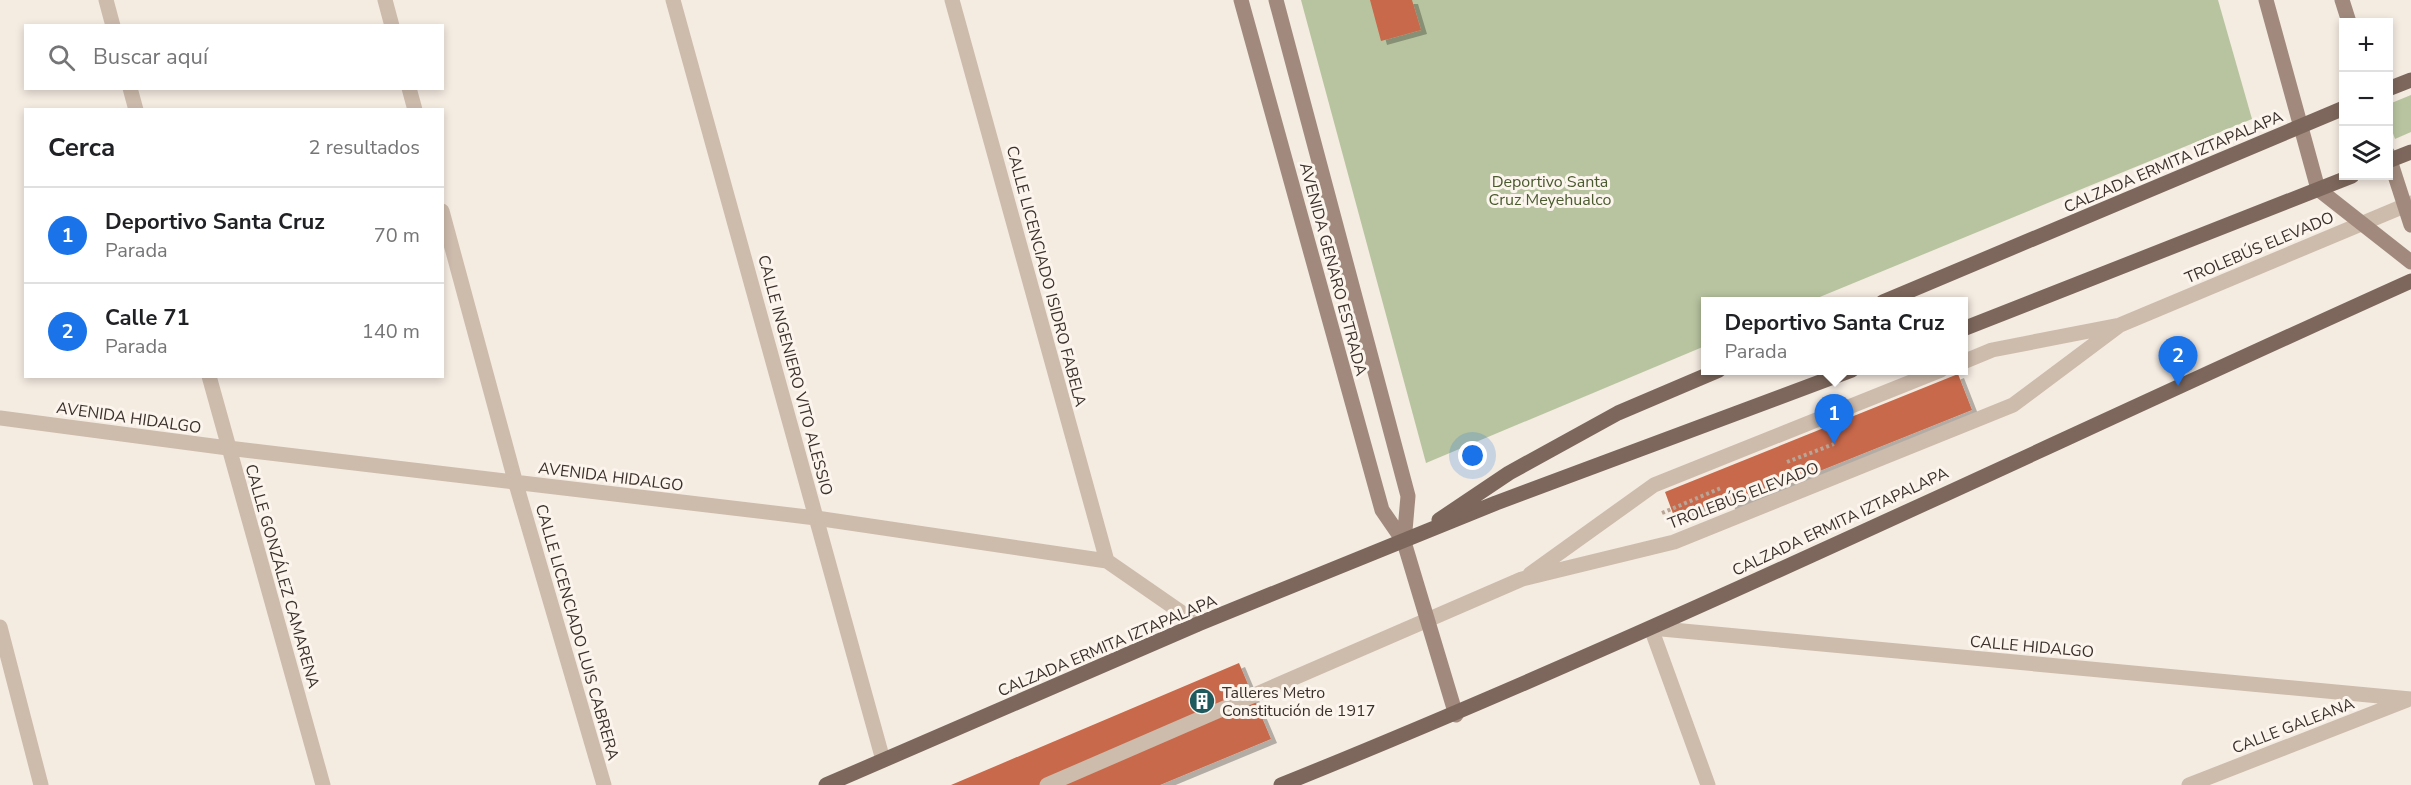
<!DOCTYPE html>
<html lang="es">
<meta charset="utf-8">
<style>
body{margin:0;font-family:"Nunito Sans",sans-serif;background:#f2f2f2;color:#202124}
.controls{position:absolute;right:18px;top:18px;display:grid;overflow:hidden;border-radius:0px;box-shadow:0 3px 9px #0003}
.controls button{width:54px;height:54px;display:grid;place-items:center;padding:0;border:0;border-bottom:2px solid #e0e0e0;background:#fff;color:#202124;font:30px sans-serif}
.you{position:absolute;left:1473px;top:456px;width:21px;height:21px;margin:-15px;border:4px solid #fff;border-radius:50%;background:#1a73e8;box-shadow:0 0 0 9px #1a73e833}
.badge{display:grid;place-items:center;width:39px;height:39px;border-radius:50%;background:#1a73e8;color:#fff;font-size:20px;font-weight:700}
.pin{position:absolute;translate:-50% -50px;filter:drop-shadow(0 2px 3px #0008)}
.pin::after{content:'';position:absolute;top:32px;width:21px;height:18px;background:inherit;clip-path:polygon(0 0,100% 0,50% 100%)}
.popup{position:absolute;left:1701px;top:297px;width:267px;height:78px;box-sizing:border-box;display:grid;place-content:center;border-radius:0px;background:#fff;filter:drop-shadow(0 2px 4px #0005);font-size:20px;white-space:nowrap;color:#757577}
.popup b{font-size:22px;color:#202124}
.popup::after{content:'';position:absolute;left:50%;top:100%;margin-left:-12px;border:12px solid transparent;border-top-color:#fff}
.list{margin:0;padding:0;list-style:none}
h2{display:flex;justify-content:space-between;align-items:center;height:78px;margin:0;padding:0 24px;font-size:26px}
h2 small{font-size:20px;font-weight:400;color:#757577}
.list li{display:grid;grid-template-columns:39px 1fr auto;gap:18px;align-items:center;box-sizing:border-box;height:96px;padding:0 24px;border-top:2px solid #e0e0e0}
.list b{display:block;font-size:22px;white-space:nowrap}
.list p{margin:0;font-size:20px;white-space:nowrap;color:#757577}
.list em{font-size:20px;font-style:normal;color:#757577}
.icon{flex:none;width:33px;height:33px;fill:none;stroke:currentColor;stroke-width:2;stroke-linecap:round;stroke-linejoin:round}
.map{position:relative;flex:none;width:2411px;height:785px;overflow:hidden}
.search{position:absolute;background:#fff;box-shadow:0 3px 9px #0003;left:24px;top:24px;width:420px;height:66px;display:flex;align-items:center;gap:15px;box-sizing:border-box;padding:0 21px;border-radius:0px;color:#757577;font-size:22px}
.panel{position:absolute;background:#fff;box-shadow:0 3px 9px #0003;left:24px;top:108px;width:420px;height:270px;border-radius:0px}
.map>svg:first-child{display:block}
</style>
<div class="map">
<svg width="2411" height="785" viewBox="0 0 2411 785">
<defs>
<filter id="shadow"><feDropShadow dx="6" dy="4" stdDeviation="0" flood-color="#0004"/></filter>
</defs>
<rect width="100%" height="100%" fill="#f4ebe1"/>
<!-- green -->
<path fill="#b8c4a0" d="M1301,0h917l34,119 -442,182 -105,1v44l-279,117z
M2411,95v37l-16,7 -6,-17v-18z"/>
<!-- building -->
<path fill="#c8694b" filter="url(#shadow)" d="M1370,0h42l9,30 -40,11z
M1958,374l14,36 -242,97 -4,-9 -51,21 -10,-27z
M1239,663l32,76 -111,46h-209z"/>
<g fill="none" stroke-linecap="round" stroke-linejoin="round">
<!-- path -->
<path stroke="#b9a596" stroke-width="4" stroke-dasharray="3 3" stroke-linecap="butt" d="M1787,462l47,-18
M1662,513l59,-25"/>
<!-- lane -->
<path stroke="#cdbbac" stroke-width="15" d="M1963,362l29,-12 128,-25 291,-122
M1530,574l124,-89 287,-115
M1651,628l57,157
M1047,785l475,-206 152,-37 339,-137 107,-80"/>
<!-- street -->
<path stroke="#cdbbac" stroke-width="15" d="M106,0l7,26
M385,0l7,26
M673,0l210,760
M952,0l155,561
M130,88l6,22
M409,88l6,22
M442,211l74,273 88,301
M209,376l114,409
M0,418l228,30 588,70 291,43 91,63
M0,627l41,158
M1651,628l760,71
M2189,785l218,-85"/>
<!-- secondary -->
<path stroke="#a18a7d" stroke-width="15" d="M1241,0l141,510 22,32 52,173
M1276,0l132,496 -4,46
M2266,0l52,189 93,73
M2342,0l7,22
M2388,154l23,71"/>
<!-- primary -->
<path stroke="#7d675c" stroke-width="15" d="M2388,89l23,-9
M2388,161l23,-9
M1883,302l461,-194
M1963,329l389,-153
M1439,520l70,-47 109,-60 101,-43
M826,785l372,-161 298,-121 356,-133
M1281,785c382,-154 754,-335 1130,-504"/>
</g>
<!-- icons -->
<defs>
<g id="building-disc" transform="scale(1.35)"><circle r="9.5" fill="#1f5a5e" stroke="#fbf5ee"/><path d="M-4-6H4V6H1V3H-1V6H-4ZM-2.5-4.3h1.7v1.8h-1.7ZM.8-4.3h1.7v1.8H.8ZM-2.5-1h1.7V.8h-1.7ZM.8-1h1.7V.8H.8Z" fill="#fff"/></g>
</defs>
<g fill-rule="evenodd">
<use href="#building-disc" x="1202" y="701"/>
</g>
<g text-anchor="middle" stroke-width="6" stroke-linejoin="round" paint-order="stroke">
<!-- street labels -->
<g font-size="16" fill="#3b302b" stroke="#fbf5ee">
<text transform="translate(2173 161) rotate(-23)" y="6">CALZADA ERMITA IZTAPALAPA</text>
<text transform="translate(2259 247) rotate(-23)" y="6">TROLEBÚS ELEVADO</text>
<text transform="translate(1334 269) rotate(75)" y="6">AVENIDA GENARO ESTRADA</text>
<text transform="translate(1047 276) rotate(75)" y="6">CALLE LICENCIADO ISIDRO FABELA</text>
<text transform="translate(796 375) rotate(75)" y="6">CALLE INGENIERO VITO ALESSIO</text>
<text transform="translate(129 417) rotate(8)" y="6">AVENIDA HIDALGO</text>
<text transform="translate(611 476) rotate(7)" y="6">AVENIDA HIDALGO</text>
<text transform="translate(1743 495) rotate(-21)" y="6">TROLEBÚS ELEVADO</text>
<text transform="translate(1840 521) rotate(-25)" y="6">CALZADA ERMITA IZTAPALAPA</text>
<text transform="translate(283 576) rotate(74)" y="6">CALLE GONZÁLEZ CAMARENA</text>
<text transform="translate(578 632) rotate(74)" y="6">CALLE LICENCIADO LUIS CABRERA</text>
<text transform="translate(1107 645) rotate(-23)" y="6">CALZADA ERMITA IZTAPALAPA</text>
<text transform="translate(2032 646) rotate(5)" y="6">CALLE HIDALGO</text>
<text transform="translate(2293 725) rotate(-21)" y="6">CALLE GALEANA</text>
</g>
<!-- park labels -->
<g font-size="16" fill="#4a5a2e" stroke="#fbf5ee">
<text x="1550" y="187">Deportivo Santa<tspan x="1550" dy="18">Cruz Meyehualco</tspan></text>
</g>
<!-- poi labels -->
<g font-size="16" fill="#3b302b" stroke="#fbf5ee" text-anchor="start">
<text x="1222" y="698">Talleres Metro<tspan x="1222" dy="18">Constitución de 1917</tspan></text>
</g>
</g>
</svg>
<div class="controls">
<button>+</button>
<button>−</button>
<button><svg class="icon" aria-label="layers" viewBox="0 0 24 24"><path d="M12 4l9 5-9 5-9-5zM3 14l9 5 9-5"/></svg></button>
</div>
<div class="you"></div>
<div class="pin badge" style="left:1834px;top:444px">1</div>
<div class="popup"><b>Deportivo Santa Cruz</b>Parada</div>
<div class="pin badge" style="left:2178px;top:386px">2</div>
<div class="search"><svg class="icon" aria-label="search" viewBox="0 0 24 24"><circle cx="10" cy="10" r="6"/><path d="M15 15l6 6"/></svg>Buscar aquí</div>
<section class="panel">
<h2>Cerca<small>2 resultados</small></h2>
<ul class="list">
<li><span class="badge">1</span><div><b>Deportivo Santa Cruz</b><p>Parada</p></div><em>70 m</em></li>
<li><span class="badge">2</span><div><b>Calle 71</b><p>Parada</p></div><em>140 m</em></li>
</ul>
</section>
</div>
